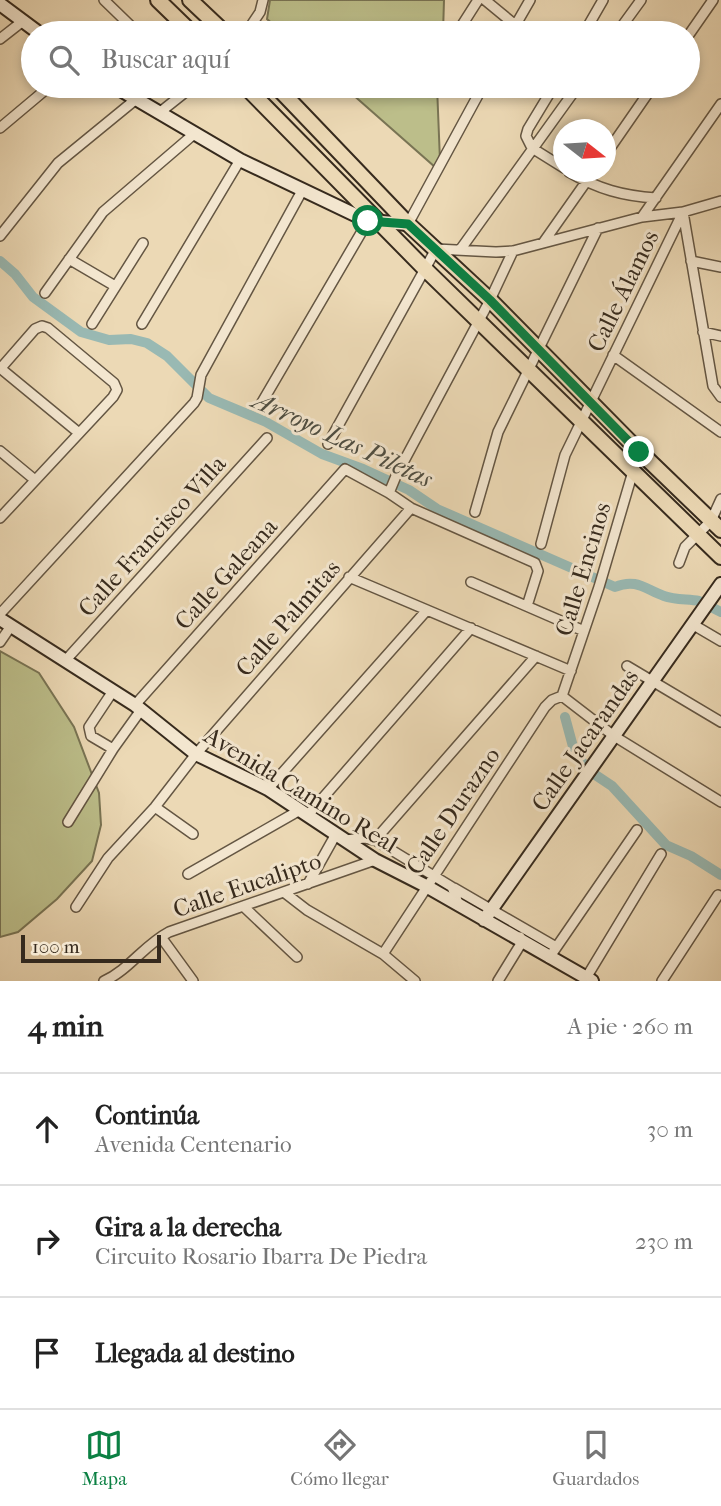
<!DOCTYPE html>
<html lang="es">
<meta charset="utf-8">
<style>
body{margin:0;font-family:"IM FELL French Canon",serif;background:#f6f6f6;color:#222}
.compass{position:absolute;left:553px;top:119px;width:63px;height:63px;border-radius:50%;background:#fff;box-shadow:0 4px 10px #0003;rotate:107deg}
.scale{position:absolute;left:21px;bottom:18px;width:140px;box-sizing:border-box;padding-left:7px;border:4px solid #362a1d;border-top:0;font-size:19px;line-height:24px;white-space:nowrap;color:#362a1d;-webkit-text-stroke:5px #f3e6cf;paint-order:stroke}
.stop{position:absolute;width:21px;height:21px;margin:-16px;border:5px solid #0b8043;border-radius:50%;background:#fff}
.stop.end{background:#0b8043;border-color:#fff;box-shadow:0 2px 7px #0008}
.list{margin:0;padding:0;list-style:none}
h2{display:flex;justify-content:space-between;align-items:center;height:91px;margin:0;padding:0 28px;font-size:30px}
h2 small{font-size:23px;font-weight:400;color:#767676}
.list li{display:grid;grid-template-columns:46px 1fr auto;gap:21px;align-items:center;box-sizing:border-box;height:112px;padding:0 28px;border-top:2px solid #e0e0e0}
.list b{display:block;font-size:26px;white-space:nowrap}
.list p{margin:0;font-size:23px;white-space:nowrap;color:#767676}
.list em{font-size:23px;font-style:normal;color:#767676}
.icon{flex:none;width:38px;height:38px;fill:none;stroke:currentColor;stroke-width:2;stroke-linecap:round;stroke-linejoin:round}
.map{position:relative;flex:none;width:721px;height:981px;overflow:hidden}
.search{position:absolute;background:#fff;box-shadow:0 4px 10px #0003;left:21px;right:21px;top:21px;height:77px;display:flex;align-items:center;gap:18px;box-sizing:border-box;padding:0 24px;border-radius:38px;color:#767676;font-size:26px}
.sheet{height:427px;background:#fff}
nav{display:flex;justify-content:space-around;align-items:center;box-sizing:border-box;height:98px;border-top:2px solid #e0e0e0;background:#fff;font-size:19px;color:#767676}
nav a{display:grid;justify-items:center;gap:4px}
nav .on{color:#0b8043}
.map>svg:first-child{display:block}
</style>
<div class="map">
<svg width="721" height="981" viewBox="0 0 721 981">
<rect width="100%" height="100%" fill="#ecd9b5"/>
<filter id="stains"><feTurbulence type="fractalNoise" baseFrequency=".00286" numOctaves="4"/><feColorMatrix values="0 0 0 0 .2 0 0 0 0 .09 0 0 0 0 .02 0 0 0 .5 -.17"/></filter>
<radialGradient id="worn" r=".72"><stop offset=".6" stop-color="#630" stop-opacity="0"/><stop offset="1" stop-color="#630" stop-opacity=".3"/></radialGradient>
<!-- green -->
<path fill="#bcbe8a" stroke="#797454" stroke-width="2" d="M270,0h174l-1,33h-160l-16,-14z
M343,86h94l3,75 -5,6z
M0,651l39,22 35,54 25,66 2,32 -9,36 -35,38 -39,33 -18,5z"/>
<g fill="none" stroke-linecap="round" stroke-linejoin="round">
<!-- canal -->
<path stroke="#99b9b3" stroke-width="10" d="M0,261l15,13 18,23 48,35 28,8 22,-1 16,4 20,13 42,42 57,24 56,32 41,15 46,21 28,19 178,78c21,-9 30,2 49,9 11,4 24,3 35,5
M713,608l8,4
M565,717l10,37 9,10
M594,774l18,12 54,59 25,11 30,19"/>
<!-- street casing -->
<g stroke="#645643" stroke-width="12">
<path id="street" d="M104,0l34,33
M485,0l40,33
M246,33l14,-21 3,-12
M457,33l21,-33
M511,33l19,-33
M584,33l19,-33
M617,33l24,-33
M688,36l25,-36
M0,39l23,-18
M554,86l-26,43 -2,7 6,12 32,20
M159,113l34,-27
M0,128l50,-42
M606,154l47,-68
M569,172c29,17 54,24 87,26
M683,212l30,174 8,11
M642,217l79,-113
M408,224l75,-138
M0,236l58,-73 77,-63
M543,243l50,-71
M460,250l118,-164
M69,259l46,27
M691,261l30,6
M45,293l58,-81 91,-78
M92,324l51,-81
M142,324l98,-164
M703,332l18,4
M613,355l108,77
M0,368l79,65
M0,369l35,-40 7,-3 6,2 66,55 3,7 -4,7 -113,121
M261,404l107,-183
M328,444l108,-195 60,3 17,-1 129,-34 41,-5 38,-11
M0,451l35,29
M389,493l7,-17 94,-176 23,-49
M475,512l23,-80 100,-204
M541,544l24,-89 118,-243
M679,563l6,-16 26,-26 10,-22
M349,577l222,94
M471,582l113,49
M0,614l194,-211 3,-5 4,-23 102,-186
M692,624l29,17
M0,642l11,-16
M65,661l202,-223
M627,666l94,56
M113,691l-24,36 2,9 22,13 28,-39
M562,696l37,-109 40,-136
M562,696l52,40 107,66
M135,705l210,-236 44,24 22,15 124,55 3,8 -11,35
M268,789l159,-179
M155,807l38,27
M308,815l163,-187
M68,822l45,-73
M345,840l20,-2 10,2 77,47 7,19
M375,840l161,-184
M188,874l112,-64
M308,884l28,-50
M454,888l102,59
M285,893l22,17 76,44 32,27
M243,906l54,51
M76,907l32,-49 47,-51 41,-53 215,-246
M161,937l32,44
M383,954l162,-247 7,-7 10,-4
M549,958l88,-128
M586,978l75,-124
M104,981c25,-11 40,-36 65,-49l206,-72
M498,981l24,-39 -2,-5
M662,981l56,-86"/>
</g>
<!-- secondary casing -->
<g stroke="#362a1d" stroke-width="16">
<path id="secondary" d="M0,4l39,29
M114,86l126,74 128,61 40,3
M0,619l135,86 61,49 72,35 107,71 51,26 166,95
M484,920l237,-336"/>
</g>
<!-- primary casing -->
<g stroke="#362a1d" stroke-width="18">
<path id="primary" d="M158,0l34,33
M190,0l35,33
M245,86l180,183 296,288
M276,86l132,138 82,76 149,151 82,79"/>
</g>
<!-- street -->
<use href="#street" stroke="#f3e6cf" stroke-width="9"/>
<!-- secondary -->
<use href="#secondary" stroke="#f3e6cf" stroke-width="12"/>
<!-- primary -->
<use href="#primary" stroke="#ecd9b5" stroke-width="14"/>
</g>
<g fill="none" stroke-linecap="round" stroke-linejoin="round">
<!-- route -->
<path stroke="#0b8043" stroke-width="9" d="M368,221l40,3 82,76 149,152"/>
</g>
<g text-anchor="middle" stroke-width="6" stroke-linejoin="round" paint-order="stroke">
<!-- street labels -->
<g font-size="24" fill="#362a1d" stroke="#f3e6cf">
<text transform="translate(623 291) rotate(-64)" y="8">Calle Álamos</text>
<text transform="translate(152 536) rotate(-48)" y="8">Calle Francisco Villa</text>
<text transform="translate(583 569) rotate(-73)" y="8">Calle Encinos</text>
<text transform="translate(226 574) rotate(-48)" y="8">Calle Galeana</text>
<text transform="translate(288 618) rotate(-49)" y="8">Calle Palmitas</text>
<text transform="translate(585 740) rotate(-55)" y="8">Calle Jacarandas</text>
<text transform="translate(301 790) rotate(31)" y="8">Avenida Camino Real</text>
<text transform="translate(453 811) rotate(-56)" y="8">Calle Durazno</text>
<text transform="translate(247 885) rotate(-19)" y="8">Calle Eucalipto</text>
</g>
<!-- water labels -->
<g font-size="26" font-style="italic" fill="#4f4e42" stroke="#f3e6cf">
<text transform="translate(343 439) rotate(25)" y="9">Arroyo Las Piletas</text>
</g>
</g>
<rect width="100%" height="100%" filter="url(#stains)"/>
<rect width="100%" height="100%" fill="url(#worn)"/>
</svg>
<svg class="compass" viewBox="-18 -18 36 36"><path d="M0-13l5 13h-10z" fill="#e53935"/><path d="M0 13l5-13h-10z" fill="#767676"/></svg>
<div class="scale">100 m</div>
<div class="stop" style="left:368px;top:221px"></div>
<div class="stop end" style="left:639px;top:452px"></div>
<div class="search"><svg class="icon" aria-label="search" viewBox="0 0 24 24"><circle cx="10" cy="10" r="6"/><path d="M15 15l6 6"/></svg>Buscar aquí</div>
</div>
<section class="sheet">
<h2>4 min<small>A pie · 260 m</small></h2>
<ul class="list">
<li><svg class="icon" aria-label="ahead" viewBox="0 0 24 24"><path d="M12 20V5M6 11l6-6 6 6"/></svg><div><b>Continúa</b><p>Avenida Centenario</p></div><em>30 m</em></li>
<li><svg class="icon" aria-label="right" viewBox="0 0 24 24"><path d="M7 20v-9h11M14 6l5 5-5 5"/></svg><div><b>Gira a la derecha</b><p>Circuito Rosario Ibarra De Piedra</p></div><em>230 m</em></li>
<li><svg class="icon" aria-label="arrive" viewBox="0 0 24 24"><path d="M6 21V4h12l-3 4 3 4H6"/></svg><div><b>Llegada al destino</b></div></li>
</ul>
</section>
<nav>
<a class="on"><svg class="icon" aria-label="map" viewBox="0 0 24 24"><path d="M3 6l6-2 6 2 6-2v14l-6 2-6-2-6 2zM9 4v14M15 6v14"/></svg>Mapa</a>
<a><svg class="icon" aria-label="directions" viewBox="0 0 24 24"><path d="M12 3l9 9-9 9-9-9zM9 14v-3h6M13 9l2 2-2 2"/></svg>Cómo llegar</a>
<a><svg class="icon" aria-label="saved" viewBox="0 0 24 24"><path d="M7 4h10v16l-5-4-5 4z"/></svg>Guardados</a>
</nav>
